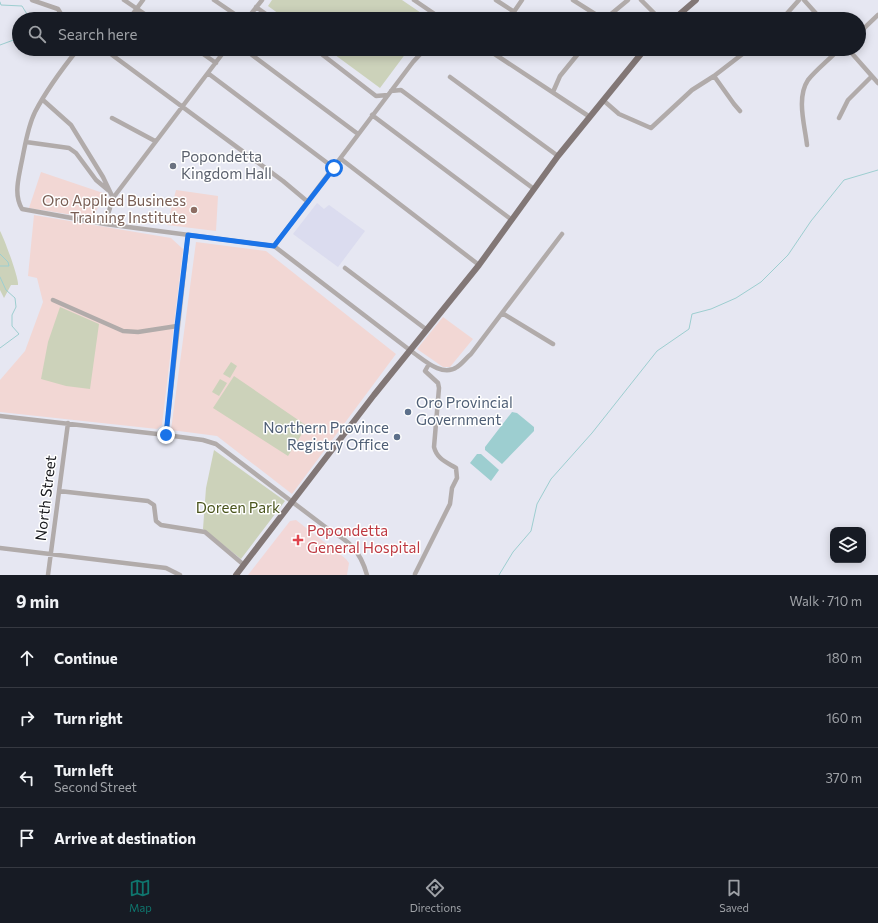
<!DOCTYPE html>
<meta charset="utf-8">
<style>
body{margin:0;font-family:Commissioner,sans-serif;background:#20242c;color:#f1f3f6}
.controls{position:absolute;right:12px;bottom:12px;display:grid;overflow:hidden;border-radius:8px;box-shadow:0 2px 10px #0003}
.controls button{width:36px;height:36px;display:grid;place-items:center;padding:0;border:0;border-bottom:1px solid #363941;background:#171b24;color:#f1f3f6;font:20px sans-serif}
.stop{position:absolute;width:12px;height:12px;margin:-9px;border:3px solid #1a73e8;border-radius:50%;background:#fff}
.stop.end{background:#1a73e8;border-color:#fff;box-shadow:0 1px 4px #0008}
.list{margin:0;padding:0;list-style:none}
h2{display:flex;justify-content:space-between;align-items:center;height:52px;margin:0;padding:0 16px;font-size:17px}
h2 small{font-size:13px;font-weight:400;color:#9ea1a6}
.list li{display:grid;grid-template-columns:26px 1fr auto;gap:12px;align-items:center;box-sizing:border-box;height:60px;padding:0 16px;border-top:1px solid #363941}
.list b{display:block;font-size:15px;white-space:nowrap}
.list p{margin:0;font-size:13px;white-space:nowrap;color:#9ea1a6}
.list em{font-size:13px;font-style:normal;color:#9ea1a6}
.icon{flex:none;width:22px;height:22px;fill:none;stroke:currentColor;stroke-width:2;stroke-linecap:round;stroke-linejoin:round}
.map{position:relative;flex:none;width:878px;height:575px;overflow:hidden}
.search{position:absolute;background:#171b24;box-shadow:0 2px 10px #0003;left:12px;right:12px;top:12px;height:44px;display:flex;align-items:center;gap:10px;box-sizing:border-box;padding:0 14px;border-radius:22px;color:#9ea1a6;font-size:15px}
.sheet{height:292px;background:#171b24}
nav{display:flex;justify-content:space-around;align-items:center;box-sizing:border-box;height:56px;border-top:1px solid #363941;background:#171b24;font-size:11px;color:#9ea1a6}
nav a{display:grid;justify-items:center;gap:2px}
nav .on{color:#0f766e}
.map>svg:first-child{display:block}
</style>
<div class="map">
<svg width="878" height="575" viewBox="0 0 878 575">
<rect width="100%" height="100%" fill="#e6e7f2"/>
<!-- built -->
<path fill="#dbdcef" d="M317,203l7,6 5,-4 36,26 -27,36 -45,-33z"/>
<!-- education -->
<path fill="#f2d7d4" d="M41,172l65,22 -14,24 -63,-10z
M176,190l42,6 -2,35 -49,-6z
M34,215l137,23 12,11 -21,176 -5,4 -157,-17v-32l25,-29 18,-49 -6,-24 -9,-2z
M196,242l70,9 130,103 -104,140 -75,-58 -46,-6z
M443,317l30,22 -23,28h-7l-26,-18z"/>
<!-- medical -->
<path fill="#f2d7d7" d="M296,520l50,39 3,4 -2,12h-99l42,-54z"/>
<!-- green -->
<path fill="#ccd2ba" d="M272,0h130l28,19h-144l-18,-13z
M327,49h82l-29,39z
M0,231c4,7 19,47 18,54h-7l-7,13 -4,-8z
M60,307l39,17 -9,65 -24,-3 -25,-7 7,-37z
M231,362l6,4 -7,12 -7,-4z
M234,376l73,50 -19,30 -75,-48z
M220,379l7,4 -8,13 -7,-4z
M214,450l71,51 -44,58 -38,-30 3,-41z"/>
<!-- water -->
<path fill="#9dced0" d="M512,412l5,1 17,14v4l-32,33 -17,-14v-3z
M477,454h4l18,16 -8,11 -21,-18z"/>
<g fill="none" stroke-linecap="round" stroke-linejoin="round">
<!-- stream -->
<path stroke="#9dced0" stroke-width="1" d="M0,2l1,3 21,1 8,13
M0,45l19,-7
M0,254l8,8 1,4h-9
M0,277l6,13 9,8 1,9 -4,8v11l7,8 -19,14
M499,575l14,-23 18,-21 6,-27 14,-25 41,-46 65,-82 32,-22 3,-15 19,-5 25,-11 25,-16 27,-27 23,-34 33,-41 34,-10"/>
<!-- minor -->
<path stroke="#b1abaa" stroke-width="4.5" d="M32,0l26,9 6,10
M124,0l28,19
M214,0l28,19
M414,0l28,19
M496,0l29,19
M573,0l30,19
M641,0l19,19
M804,0l17,19
M256,7l17,12
M129,19l14,-19
M247,19l15,-19
M509,19l13,-19
M605,19l23,-19
M782,19l17,-19
M859,33l19,-18
M78,49c-16,20 -31,40 -43,63 -8,16 -10,35 -14,53 -3,16 -7,30 1,44l83,15 169,22 137,105c12,8 31,27 46,16 5,-3 9,-9 14,-13l91,-120
M104,49l179,132 25,21
M196,49l20,14
M244,49l114,85
M315,49l61,47 12,-1
M487,49l103,68
M570,49l8,5
M848,49l30,34
M209,74l125,94
M714,76l20,28 6,7
M450,77l108,79
M391,91l10,-1 133,99
M553,92l7,-16 22,-27
M43,100l28,25 32,52 10,21
M603,100l16,14 32,14 41,-38 22,-14 35,-27
M372,115l140,105
M112,118l43,23
M839,118l9,-18 24,-24
M26,142l43,6 7,5 20,27 12,10
M807,145c-2,-19 -11,-47 1,-65 8,-10 22,-21 31,-31
M341,159l138,106
M105,224l8,-26 113,-149
M274,246l139,-184 12,-13
M345,268l82,62
M53,300l70,31 15,1 39,-6
M502,313l51,31
M0,416l166,19 37,5 13,4 112,85c21,12 32,21 39,46
M166,435l22,-200
M59,491l89,10 6,4 2,16 5,4 44,7 39,33
M0,548l166,20 14,7
M415,574l35,-70 2,-16 5,-10 -1,-10c-10,-6 -19,-9 -22,-21l5,-59 -1,-5 -13,-12 4,-7
M48,575l20,-152"/>
<!-- major -->
<path stroke="#827776" stroke-width="6" d="M674,19l22,-19
M236,575l138,-180 105,-130 79,-109 87,-107"/>
</g>
<g fill="none" stroke-linecap="round" stroke-linejoin="round">
<!-- route -->
<path stroke="#1a73e8" stroke-width="5" d="M166,435l11,-109 11,-91 86,11 60,-78"/>
</g>
<!-- markers -->
<circle fill="#6b7280" stroke="#fff" stroke-width="1.5" cx="173" cy="166" r="4"/>
<circle fill="#8d6e63" stroke="#fff" stroke-width="1.5" cx="194" cy="210" r="4"/>
<g fill="#5c6f8a" stroke="#fff" stroke-width="1.5">
<circle cx="408" cy="412" r="4"/>
<circle cx="397" cy="437" r="4"/>
</g>
<path fill="#e0444e" stroke="#fff" stroke-width="1.5" d="M296 534h4v4h4v4h-4v4h-4v-4h-4v-4h4z"/>
<g text-anchor="middle" stroke-width="3" stroke-linejoin="round" paint-order="stroke">
<!-- worship labels -->
<g font-size="15" fill="#5b616d" stroke="#fff" text-anchor="start">
<text x="181" y="162">Popondetta<tspan x="181" dy="17">Kingdom Hall</tspan></text>
</g>
<!-- education labels -->
<g font-size="15" fill="#785e54" stroke="#fff" text-anchor="end">
<text x="186" y="206">Oro Applied Business<tspan x="186" dy="17">Training Institute</tspan></text>
</g>
<!-- service labels -->
<g font-size="15" fill="#4e5e75" stroke="#fff" text-anchor="start">
<text x="416" y="408">Oro Provincial<tspan x="416" dy="17">Government</tspan></text>
<text x="389" y="433" text-anchor="end">Northern Province<tspan x="389" dy="17">Registry Office</tspan></text>
</g>
<!-- street labels -->
<g font-size="15" fill="#17181c" stroke="#fff">
<text transform="translate(46 498) rotate(-83)" y="5">North Street</text>
</g>
<!-- park labels -->
<g font-size="15" fill="#4a551d" stroke="#fff">
<text x="238" y="513">Doreen Park</text>
</g>
<!-- health labels -->
<g font-size="15" fill="#be3a42" stroke="#fff" text-anchor="start">
<text x="307" y="536">Popondetta<tspan x="307" dy="17">General Hospital</tspan></text>
</g>
</g>
</svg>
<div class="controls">
<button><svg class="icon" aria-label="layers" viewBox="0 0 24 24"><path d="M12 4l9 5-9 5-9-5zM3 14l9 5 9-5"/></svg></button>
</div>
<div class="stop" style="left:334px;top:168px"></div>
<div class="stop end" style="left:166px;top:435px"></div>
<div class="search"><svg class="icon" aria-label="search" viewBox="0 0 24 24"><circle cx="10" cy="10" r="6"/><path d="M15 15l6 6"/></svg>Search here</div>
</div>
<section class="sheet">
<h2>9 min<small>Walk · 710 m</small></h2>
<ul class="list">
<li><svg class="icon" aria-label="ahead" viewBox="0 0 24 24"><path d="M12 20V5M6 11l6-6 6 6"/></svg><div><b>Continue</b></div><em>180 m</em></li>
<li><svg class="icon" aria-label="right" viewBox="0 0 24 24"><path d="M7 20v-9h11M14 6l5 5-5 5"/></svg><div><b>Turn right</b></div><em>160 m</em></li>
<li><svg class="icon" aria-label="left" viewBox="0 0 24 24"><path d="M17 20v-9H6M10 6l-5 5 5 5"/></svg><div><b>Turn left</b><p>Second Street</p></div><em>370 m</em></li>
<li><svg class="icon" aria-label="arrive" viewBox="0 0 24 24"><path d="M6 21V4h12l-3 4 3 4H6"/></svg><div><b>Arrive at destination</b></div></li>
</ul>
</section>
<nav>
<a class="on"><svg class="icon" aria-label="map" viewBox="0 0 24 24"><path d="M3 6l6-2 6 2 6-2v14l-6 2-6-2-6 2zM9 4v14M15 6v14"/></svg>Map</a>
<a><svg class="icon" aria-label="directions" viewBox="0 0 24 24"><path d="M12 3l9 9-9 9-9-9zM9 14v-3h6M13 9l2 2-2 2"/></svg>Directions</a>
<a><svg class="icon" aria-label="saved" viewBox="0 0 24 24"><path d="M7 4h10v16l-5-4-5 4z"/></svg>Saved</a>
</nav>
